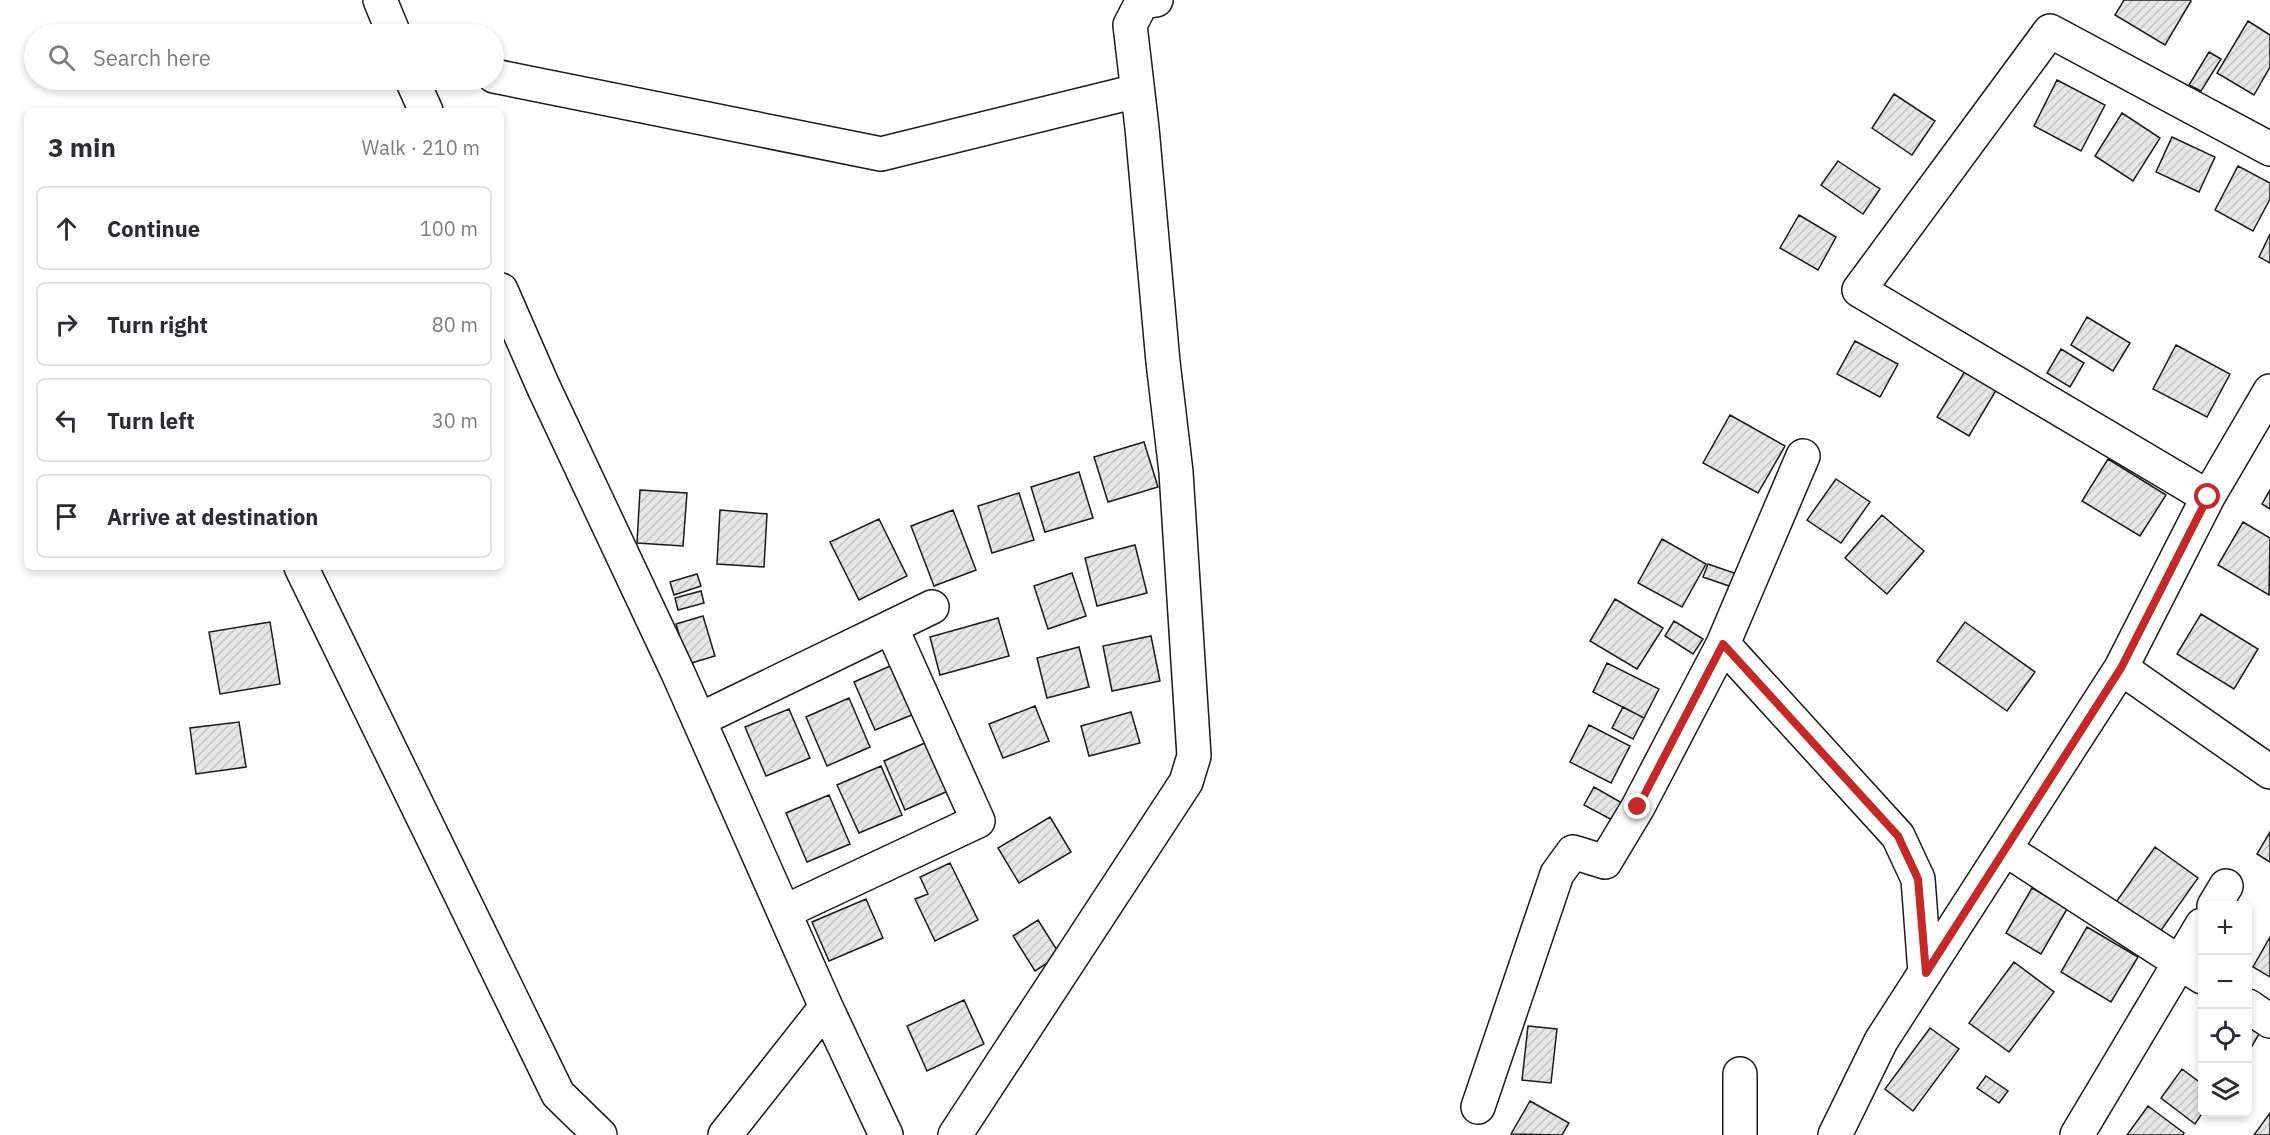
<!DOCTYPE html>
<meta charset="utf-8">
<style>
body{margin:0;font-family:"IBM Plex Sans",sans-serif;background:#f2f2f3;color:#2b2b33}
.controls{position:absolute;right:18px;bottom:18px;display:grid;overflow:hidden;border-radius:9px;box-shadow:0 3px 9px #0003}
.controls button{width:54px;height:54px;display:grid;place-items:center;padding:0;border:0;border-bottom:2px solid #e1e1e2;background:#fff;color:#2b2b33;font:30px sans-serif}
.stop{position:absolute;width:18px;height:18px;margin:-14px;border:4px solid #c62828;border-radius:50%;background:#fff}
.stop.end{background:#c62828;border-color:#fff;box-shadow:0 2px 6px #0008}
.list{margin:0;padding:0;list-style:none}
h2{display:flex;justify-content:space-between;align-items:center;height:78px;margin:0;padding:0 24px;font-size:26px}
h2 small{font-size:20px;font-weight:400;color:#7c7c81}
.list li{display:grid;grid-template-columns:39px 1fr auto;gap:18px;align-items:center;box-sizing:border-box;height:84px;margin:0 12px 12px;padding:0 12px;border:2px solid #e1e1e2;border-radius:9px}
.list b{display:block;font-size:22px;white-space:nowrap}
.list em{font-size:20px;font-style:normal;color:#7c7c81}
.icon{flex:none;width:33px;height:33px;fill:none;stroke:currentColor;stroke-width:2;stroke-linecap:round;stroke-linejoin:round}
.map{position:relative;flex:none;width:2270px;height:1135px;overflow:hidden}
.search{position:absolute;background:#fff;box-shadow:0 3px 9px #0003;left:24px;top:24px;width:480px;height:66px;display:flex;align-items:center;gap:15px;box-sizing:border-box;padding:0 21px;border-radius:33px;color:#7c7c81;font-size:22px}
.panel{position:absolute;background:#fff;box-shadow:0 3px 9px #0003;left:24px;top:108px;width:480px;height:462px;border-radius:9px}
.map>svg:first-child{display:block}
</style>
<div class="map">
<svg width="2270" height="1135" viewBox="0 0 2270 1135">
<defs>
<pattern id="building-hatch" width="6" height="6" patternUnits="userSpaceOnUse" patternTransform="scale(1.5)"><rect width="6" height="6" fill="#e6e6e6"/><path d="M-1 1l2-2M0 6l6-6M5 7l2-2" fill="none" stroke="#c5c5c5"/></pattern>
</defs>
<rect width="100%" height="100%" fill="#fff"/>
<!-- building -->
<path fill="url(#building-hatch)" stroke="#1a1a1a" stroke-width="1.5" d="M2124,0h66l1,1 -26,44 -50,-30z
M2248,21l22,14v32l-16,28 -37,-22z
M2209,52l12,7 -20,32 -12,-6z
M2057,80l48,25 -24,46 -47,-25z
M1894,94l41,27 -23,34 -40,-27z
M2122,113l38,25 -27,43 -38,-25z
M2172,137l43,20 -16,35 -43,-20z
M1838,161l42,28 -17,25 -42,-29z
M2238,166l32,17v16l-17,32 -38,-21z
M1799,215l37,22 -18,33 -38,-22z
M2270,234v29l-11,-6z
M2087,317l43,26 -17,28 -42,-26z
M1855,341l43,23 -18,33 -43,-23z
M2176,345l54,29 -23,43 -54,-28z
M2061,349l23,14 -14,24 -23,-14z
M1967,368l31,19 -29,49 -32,-19z
M1730,415l55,31 -27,47 -55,-30z
M1144,442l14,45 -50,15 -14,-45z
M2108,459l58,36 -26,41 -58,-35z
M1079,472l14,46 -48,14 -14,-45z
M1836,479l34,23 -29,41 -34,-23z
M640,490l47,3 -4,53 -46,-3z
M2270,490v19l-8,-5z
M1019,493l15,47 -42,13 -14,-47z
M720,510l47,4 -3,53 -47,-3z
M953,510l23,60 -42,16 -23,-60z
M1882,515l42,36 -37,43 -42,-36z
M879,519l28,57 -48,24 -29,-58z
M2243,522l27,16 -1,57 -51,-30z
M1662,539l44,25 -24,43 -44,-24z
M1135,545l12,48 -50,13 -12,-48z
M1708,564l29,10 -5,13 -29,-10z
M1072,573l14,43 -38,13 -14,-43z
M697,574l4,12 -27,9 -4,-13z
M701,591l3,12 -26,7 -3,-12z
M1615,599l48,29 -26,41 -47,-28z
M2201,614l57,35 -24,40 -57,-35z
M703,616l12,40 -27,8 -12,-40z
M998,618l11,38 -69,19 -10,-38z
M1674,621l29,18 -10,15 -28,-18z
M270,622l10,62 -60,10 -11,-62z
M1965,622l70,50 -28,39 -70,-50z
M1151,636l9,45 -48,10 -9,-45z
M1079,647l10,40 -42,11 -10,-40z
M897,663l22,49 -44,18 -21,-48z
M1607,663l52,26 -15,29 -51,-26z
M849,698l21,49 -43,19 -21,-49z
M1035,706l14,35 -46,17 -14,-34z
M1623,707l21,11 -11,21 -21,-11z
M789,709l21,49 -44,18 -21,-49z
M1131,712l9,31 -51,13 -8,-30z
M239,722l7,45 -50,7 -6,-46z
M1589,725l41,21 -19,37 -41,-21z
M927,742l21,49 -43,19 -21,-49z
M881,766l21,49 -43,18 -22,-48z
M1594,787l28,16 -10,17 -28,-15z
M829,795l21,49 -43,18 -21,-49z
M1050,817l21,35 -52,31 -21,-35z
M2270,832v30l-13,-8z
M2155,847l43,31 -41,58 -43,-31z
M950,863l28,57 -43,21 -20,-42 13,-5 -8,-17z
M2032,888l35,21 -26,45 -35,-21z
M866,899l17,39 -54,23 -17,-39z
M1038,920l22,35 -25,16 -22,-35z
M2087,927l51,30 -27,45 -50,-30z
M2270,937v40l-17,-10z
M2014,962l40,30 -45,60 -40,-29z
M964,1000l20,44 -57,27 -20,-45z
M1528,1026l29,3 -6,54 -29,-3z
M2248,1027l11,7 -11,19z
M1930,1028l29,21 -46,62 -28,-22z
M2182,1069l20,15 1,28 -8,12 -34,-26z
M1986,1076l22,15 -9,12 -22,-15z
M1530,1101l39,22 -7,12 -51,-1z
M2148,1106l36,27 -1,2h-56z
M2270,1113v22h-16z"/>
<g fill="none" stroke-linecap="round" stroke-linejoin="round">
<!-- minor casing -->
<g stroke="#1a1a1a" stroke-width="36">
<path id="minor" d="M380,0l14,34
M494,76l387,78 256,-63
M412,80l14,31
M501,290l42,96 135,287 148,334 60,128
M2208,497l-349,-207 191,-259 220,118
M301,567l257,527 42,41
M1723,644l175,192 20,43 7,94
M2121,668l149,104
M699,720l233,-113
M2005,849l197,128
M2214,906l12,-20
M784,912l194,-91 -87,-194
M2248,1006l22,15
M1478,1107l79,-233 16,-22 32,10 33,-55 85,-163 80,-188
M725,1135l101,-128
M955,1135l231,-353 8,-26 -18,-284 -13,-110 -21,-234 -12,-103 12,-23 14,-2
M1740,1135v-61
M1835,1135l46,-94 240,-373 87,-171 62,-106
M2077,1135l125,-210"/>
</g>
<!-- minor -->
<use href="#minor" stroke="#fff" stroke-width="33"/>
</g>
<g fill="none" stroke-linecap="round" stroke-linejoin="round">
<!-- route -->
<path stroke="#c62828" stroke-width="8" d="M1638,807l85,-163 175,192 20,43 8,94 195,-305 87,-171"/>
</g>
</svg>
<div class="controls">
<button>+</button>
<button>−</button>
<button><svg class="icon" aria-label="locate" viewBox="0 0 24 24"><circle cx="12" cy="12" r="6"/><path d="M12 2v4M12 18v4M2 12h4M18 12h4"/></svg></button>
<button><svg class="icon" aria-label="layers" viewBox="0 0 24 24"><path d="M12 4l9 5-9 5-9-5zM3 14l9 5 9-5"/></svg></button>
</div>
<div class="stop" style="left:2208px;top:497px"></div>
<div class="stop end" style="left:1638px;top:807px"></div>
<div class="search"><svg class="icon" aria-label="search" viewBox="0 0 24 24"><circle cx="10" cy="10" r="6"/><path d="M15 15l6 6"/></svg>Search here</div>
<section class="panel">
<h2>3 min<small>Walk · 210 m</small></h2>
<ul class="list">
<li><svg class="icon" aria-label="ahead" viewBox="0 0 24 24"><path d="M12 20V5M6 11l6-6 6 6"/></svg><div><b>Continue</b></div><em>100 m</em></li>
<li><svg class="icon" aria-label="right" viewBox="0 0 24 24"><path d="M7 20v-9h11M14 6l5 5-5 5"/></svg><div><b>Turn right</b></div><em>80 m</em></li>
<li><svg class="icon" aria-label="left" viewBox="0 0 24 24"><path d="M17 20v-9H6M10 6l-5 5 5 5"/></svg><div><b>Turn left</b></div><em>30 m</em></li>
<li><svg class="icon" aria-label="arrive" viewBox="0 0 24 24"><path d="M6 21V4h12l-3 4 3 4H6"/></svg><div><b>Arrive at destination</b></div></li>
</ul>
</section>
</div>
